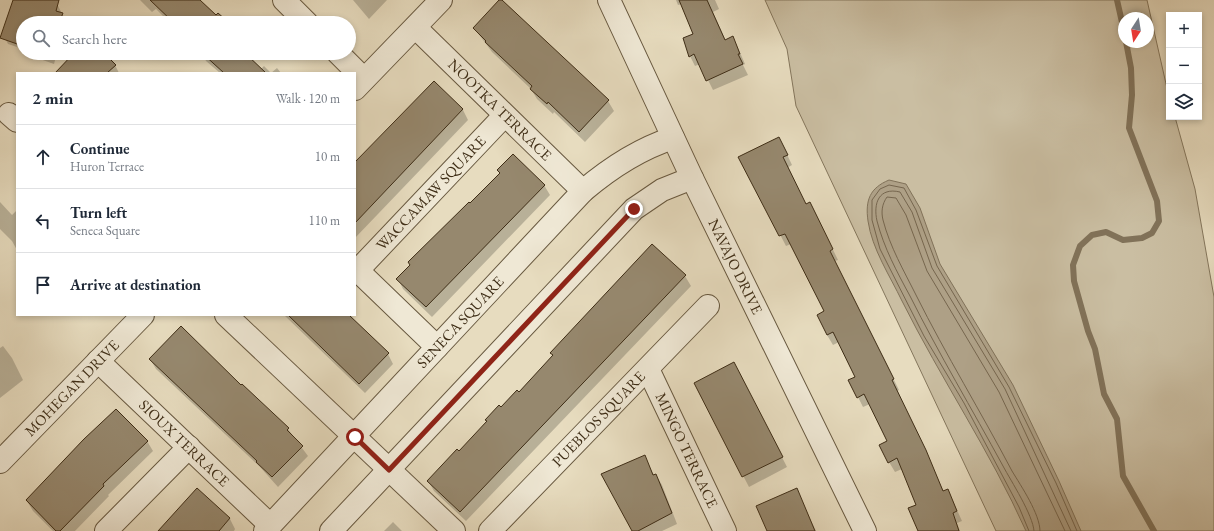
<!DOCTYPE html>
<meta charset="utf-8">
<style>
body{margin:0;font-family:"EB Garamond",serif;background:#f2f2f3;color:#1f2937}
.controls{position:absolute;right:12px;top:12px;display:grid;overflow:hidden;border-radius:0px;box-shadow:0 2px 6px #0003}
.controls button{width:36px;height:36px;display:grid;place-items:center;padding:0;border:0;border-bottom:1px solid #e0e1e3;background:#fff;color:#1f2937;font:20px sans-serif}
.compass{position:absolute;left:1118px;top:12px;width:36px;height:36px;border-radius:50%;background:#fff;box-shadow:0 2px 6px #0003;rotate:192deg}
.stop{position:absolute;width:12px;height:12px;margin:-9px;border:3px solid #8f2418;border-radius:50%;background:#fff}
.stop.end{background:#8f2418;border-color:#fff;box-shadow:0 1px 4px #0008}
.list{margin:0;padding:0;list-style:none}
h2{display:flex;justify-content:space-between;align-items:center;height:52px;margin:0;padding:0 16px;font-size:17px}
h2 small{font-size:13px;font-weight:400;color:#747a83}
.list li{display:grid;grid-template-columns:26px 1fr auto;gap:12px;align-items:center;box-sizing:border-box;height:64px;padding:0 16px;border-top:1px solid #e0e1e3}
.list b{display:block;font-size:15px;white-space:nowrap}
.list p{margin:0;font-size:13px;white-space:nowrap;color:#747a83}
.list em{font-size:13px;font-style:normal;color:#747a83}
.icon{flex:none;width:22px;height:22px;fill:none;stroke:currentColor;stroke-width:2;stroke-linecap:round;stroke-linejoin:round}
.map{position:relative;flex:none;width:1214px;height:531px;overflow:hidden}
.search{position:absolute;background:#fff;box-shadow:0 2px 6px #0003;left:16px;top:16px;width:340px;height:44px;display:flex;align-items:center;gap:10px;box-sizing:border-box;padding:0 14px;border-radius:22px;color:#747a83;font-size:15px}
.panel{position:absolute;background:#fff;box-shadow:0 2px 6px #0003;left:16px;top:72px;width:340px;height:244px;border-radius:0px}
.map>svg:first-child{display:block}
</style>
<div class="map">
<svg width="1214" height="531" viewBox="0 0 1214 531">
<rect width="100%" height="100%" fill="#e7dcbf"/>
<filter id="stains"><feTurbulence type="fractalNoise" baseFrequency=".005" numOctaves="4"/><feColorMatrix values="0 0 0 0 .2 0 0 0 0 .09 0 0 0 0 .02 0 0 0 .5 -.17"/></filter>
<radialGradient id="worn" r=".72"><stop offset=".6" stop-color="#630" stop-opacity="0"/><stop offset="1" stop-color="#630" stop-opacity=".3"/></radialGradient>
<!-- green -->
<path fill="#cabea2" stroke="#84765c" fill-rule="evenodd" d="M765,0h382l22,97v20h6l20,72 19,108v234h-218l-200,-425 -9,-57zM1124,18h24v24h-24z"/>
<!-- water -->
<path fill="#aea086" stroke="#817259" d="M889,180l17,4 14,24 20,56 73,121 46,96 22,50h-55c-36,-80 -85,-152 -124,-230 -12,-25 -30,-52 -34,-80 -3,-21 2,-33 21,-41z"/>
<!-- shadow -->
<path fill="#0003" d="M14,0h31l12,4 10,19h-44v26l-15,-5 -5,-10z
M140,0h58l18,17 11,6h7h-60l-3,-3 -2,2 -13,-13 -4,3z
M353,0h34l-18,19z
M676,0h39l4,9 -6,3 13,29 7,-3 5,10 7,16 -2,1 5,10 -35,15 -13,-26 -5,2 -5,-10 5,-22 -13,-30 -4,1z
M474,28l134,73 6,10 -29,31 -31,-30 -1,2 -16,-15 -6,-10 -39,-37z
M34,53h23l-3,11 -17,-6z
M76,53h26l13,12 4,8h-57z
M202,53h42l17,16 3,-3 7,7h-51l-14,-12z
M277,68l4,5h-10z
M434,82l29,28 5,10 -113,118v-75z
M784,148l8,17 -5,3 19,37 4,-2 5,10 23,47 -3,1 64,129 -2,1 47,101 3,-1 6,10 9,20 -5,2 3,8h-42l-1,-26 -15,-36 -7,3 -6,-10 -1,-21 -18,-37 -7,3 -5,-10 -2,-20 -17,-35 -6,3 -6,-10 -2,-23 -34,-68 -5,2 -46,-89z
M544,185l6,10 -118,122 -29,-28 -5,-10 13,-13z
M0,202l12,13 5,-5v40l-5,-9 -12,-12z
M685,276l6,10 -225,235 -32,-30 -6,-10 31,-28 42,-45 18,-15 34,-37 -2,-3z
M284,315h64l40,39 5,10 -28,29z
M3,346l9,12 11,22 -23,18v-50z
M150,359l91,27 47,43 20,27 -30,31 -18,-20 -104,-98z
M739,373l48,94 -38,20 -54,-104z
M147,441l6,10 -45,44 1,1 -34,35h-22l-20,-20 -6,-10z
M644,456l10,19h2l6,10 15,39 -15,7h-29z
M197,489l33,30 5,10 -1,2h-75z
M796,489l20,42h-48z
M393,522l9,9h-18z"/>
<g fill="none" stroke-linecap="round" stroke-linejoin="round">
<!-- shore -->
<path stroke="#76664e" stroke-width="1" d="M1029,531l-10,-24 -55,-104 -40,-67 -44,-87 -8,-29v-20l8,-11 9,-4 15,3 12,22 21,56 72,121 47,96 21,48
M1034,531c-1,-16 -23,-50 -31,-65 -31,-57 -64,-112 -93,-170 -13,-24 -26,-48 -33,-75 -4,-18 2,-34 23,-29l12,20 20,56 73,121 66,142
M1040,531c0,-17 -19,-45 -28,-60 -31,-59 -66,-116 -96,-176 -12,-24 -26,-48 -33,-75 -2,-8 -1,-16 4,-23l9,1 10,17 21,56 72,121 66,139"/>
<!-- stream -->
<path stroke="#817259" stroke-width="6" d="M1117,0l7,31
M1126,42l5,26 1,27 -3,33 28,73 2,20 -7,12 -10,5 -19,2 -17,-8 -14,3 -12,11 -7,19 1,16 14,50 7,18 9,45 13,25 6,57 31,55"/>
</g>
<!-- building -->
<path fill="#96886e" stroke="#3e2d16" d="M13,0h46l-3,11 7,2 -4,10h-36v23l-23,-8z
M150,0h50l16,15 2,-2 9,8 3,-3 5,5h-61z
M499,0h3l107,100 -30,32 -31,-30 -1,2 -17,-15 2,-3 -47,-44 1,-1 -13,-13z
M679,0h28l18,40 8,-4 7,18h-2l5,10 -37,17 -12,-27 -5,3 -6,-19 10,-4z
M74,53h30l12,12 -9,8h-52z
M202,53h43l21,20h-42z
M434,81l29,28 -108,114v-61z
M779,137l9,18 -5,2 23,47 4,-2 23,47 -3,2 64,128 -2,1 34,70 17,41 5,-2 9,22 -4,2 6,18h-41l-10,-23 8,-3 -19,-47 -9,5 -9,-18 8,-4 -23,-47 -7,4 -9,-18 7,-3 -22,-45 -6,3 -10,-20 7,-4 -39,-77 -6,2 -41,-79z
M513,154l32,31 -119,122 -30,-28 14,-14 -2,-3 61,-60 1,1 30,-30 -3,-3z
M652,244l34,31 -226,237 -33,-31 30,-32 2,2 28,-30 -2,-1 14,-15 2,2 16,-17 2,2 34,-37 -3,-2z
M288,315h61l40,38 -30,31z
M181,326l60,59 1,-1 47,44 -2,2 16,16 -31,31 -16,-15 1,-1 -108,-102z
M734,362l49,95 -41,20 -48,-94z
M116,409l32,32 -45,43 1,2 -44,45h-4l-30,-31 58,-61z
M645,455l8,20 3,-1 16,39 -34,18h-6l-31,-57z
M197,488l33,30 -11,13h-61z
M797,488l18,43h-48l-11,-25z"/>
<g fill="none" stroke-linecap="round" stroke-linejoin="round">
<!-- minor casing -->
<g stroke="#685940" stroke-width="24">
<g id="minor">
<path d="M284,0l23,23"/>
<path id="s1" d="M609,0l83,178 173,353"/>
<path id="s2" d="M416,28l167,163"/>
<path d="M338,53l26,26"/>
<path d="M355,89l86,-89"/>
<path d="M9,114l8,7"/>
<path d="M355,268l82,79"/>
<path id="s3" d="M358,270l146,-154"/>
<path d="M226,315l228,216"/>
<path id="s4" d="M98,361l172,164"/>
<path id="s5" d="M648,369l77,162"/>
<path id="s6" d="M0,462l143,-147"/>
<path d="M106,531l83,-84"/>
<path id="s7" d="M265,531l318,-340c27,-23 56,-42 90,-53"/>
<path d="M331,531l303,-322 28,-19 30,-12"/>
<path id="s8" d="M490,531l218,-225"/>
</g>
</g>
<!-- minor -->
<use href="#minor" stroke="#efe8d5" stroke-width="22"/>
</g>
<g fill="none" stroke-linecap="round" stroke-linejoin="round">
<!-- route -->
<path stroke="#8f2418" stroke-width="5" d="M355,437l34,33 245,-261"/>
</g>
<g text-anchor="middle" stroke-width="4" stroke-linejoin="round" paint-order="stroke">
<!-- street labels -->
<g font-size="15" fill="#3e2d16" stroke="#efe8d5">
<text dy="5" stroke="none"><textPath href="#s2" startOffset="117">NOOTKA TERRACE</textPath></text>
<text dy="5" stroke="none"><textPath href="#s3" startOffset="106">WACCAMAW SQUARE</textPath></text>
<text dy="5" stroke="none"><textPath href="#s1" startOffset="295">NAVAJO DRIVE</textPath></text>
<text dy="5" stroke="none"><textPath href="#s7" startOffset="286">SENECA SQUARE</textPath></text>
<text dy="5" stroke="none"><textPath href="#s6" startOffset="103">MOHEGAN DRIVE</textPath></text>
<text dy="5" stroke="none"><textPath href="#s8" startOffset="156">PUEBLOS SQUARE</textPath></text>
<text dy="5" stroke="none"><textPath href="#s4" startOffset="119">SIOUX TERRACE</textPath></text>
<text dy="5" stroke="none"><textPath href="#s5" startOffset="90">MINGO TERRACE</textPath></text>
</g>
</g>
<rect width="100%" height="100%" filter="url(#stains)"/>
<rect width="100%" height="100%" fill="url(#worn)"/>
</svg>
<div class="controls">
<button>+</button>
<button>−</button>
<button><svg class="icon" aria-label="layers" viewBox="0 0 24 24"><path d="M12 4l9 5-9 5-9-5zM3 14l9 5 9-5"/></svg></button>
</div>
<svg class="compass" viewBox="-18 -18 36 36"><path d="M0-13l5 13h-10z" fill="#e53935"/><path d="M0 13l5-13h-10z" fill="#747a83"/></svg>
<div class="stop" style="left:355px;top:437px"></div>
<div class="stop end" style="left:634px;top:209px"></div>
<div class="search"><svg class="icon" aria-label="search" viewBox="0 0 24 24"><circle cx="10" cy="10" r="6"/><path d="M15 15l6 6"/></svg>Search here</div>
<section class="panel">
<h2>2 min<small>Walk · 120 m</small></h2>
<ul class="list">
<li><svg class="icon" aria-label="ahead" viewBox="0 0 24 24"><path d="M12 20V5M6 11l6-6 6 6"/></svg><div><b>Continue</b><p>Huron Terrace</p></div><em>10 m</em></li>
<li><svg class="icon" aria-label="left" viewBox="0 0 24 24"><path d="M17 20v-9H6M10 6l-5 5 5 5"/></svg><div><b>Turn left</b><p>Seneca Square</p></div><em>110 m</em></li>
<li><svg class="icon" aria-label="arrive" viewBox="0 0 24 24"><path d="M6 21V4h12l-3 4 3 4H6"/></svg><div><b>Arrive at destination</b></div></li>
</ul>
</section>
</div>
